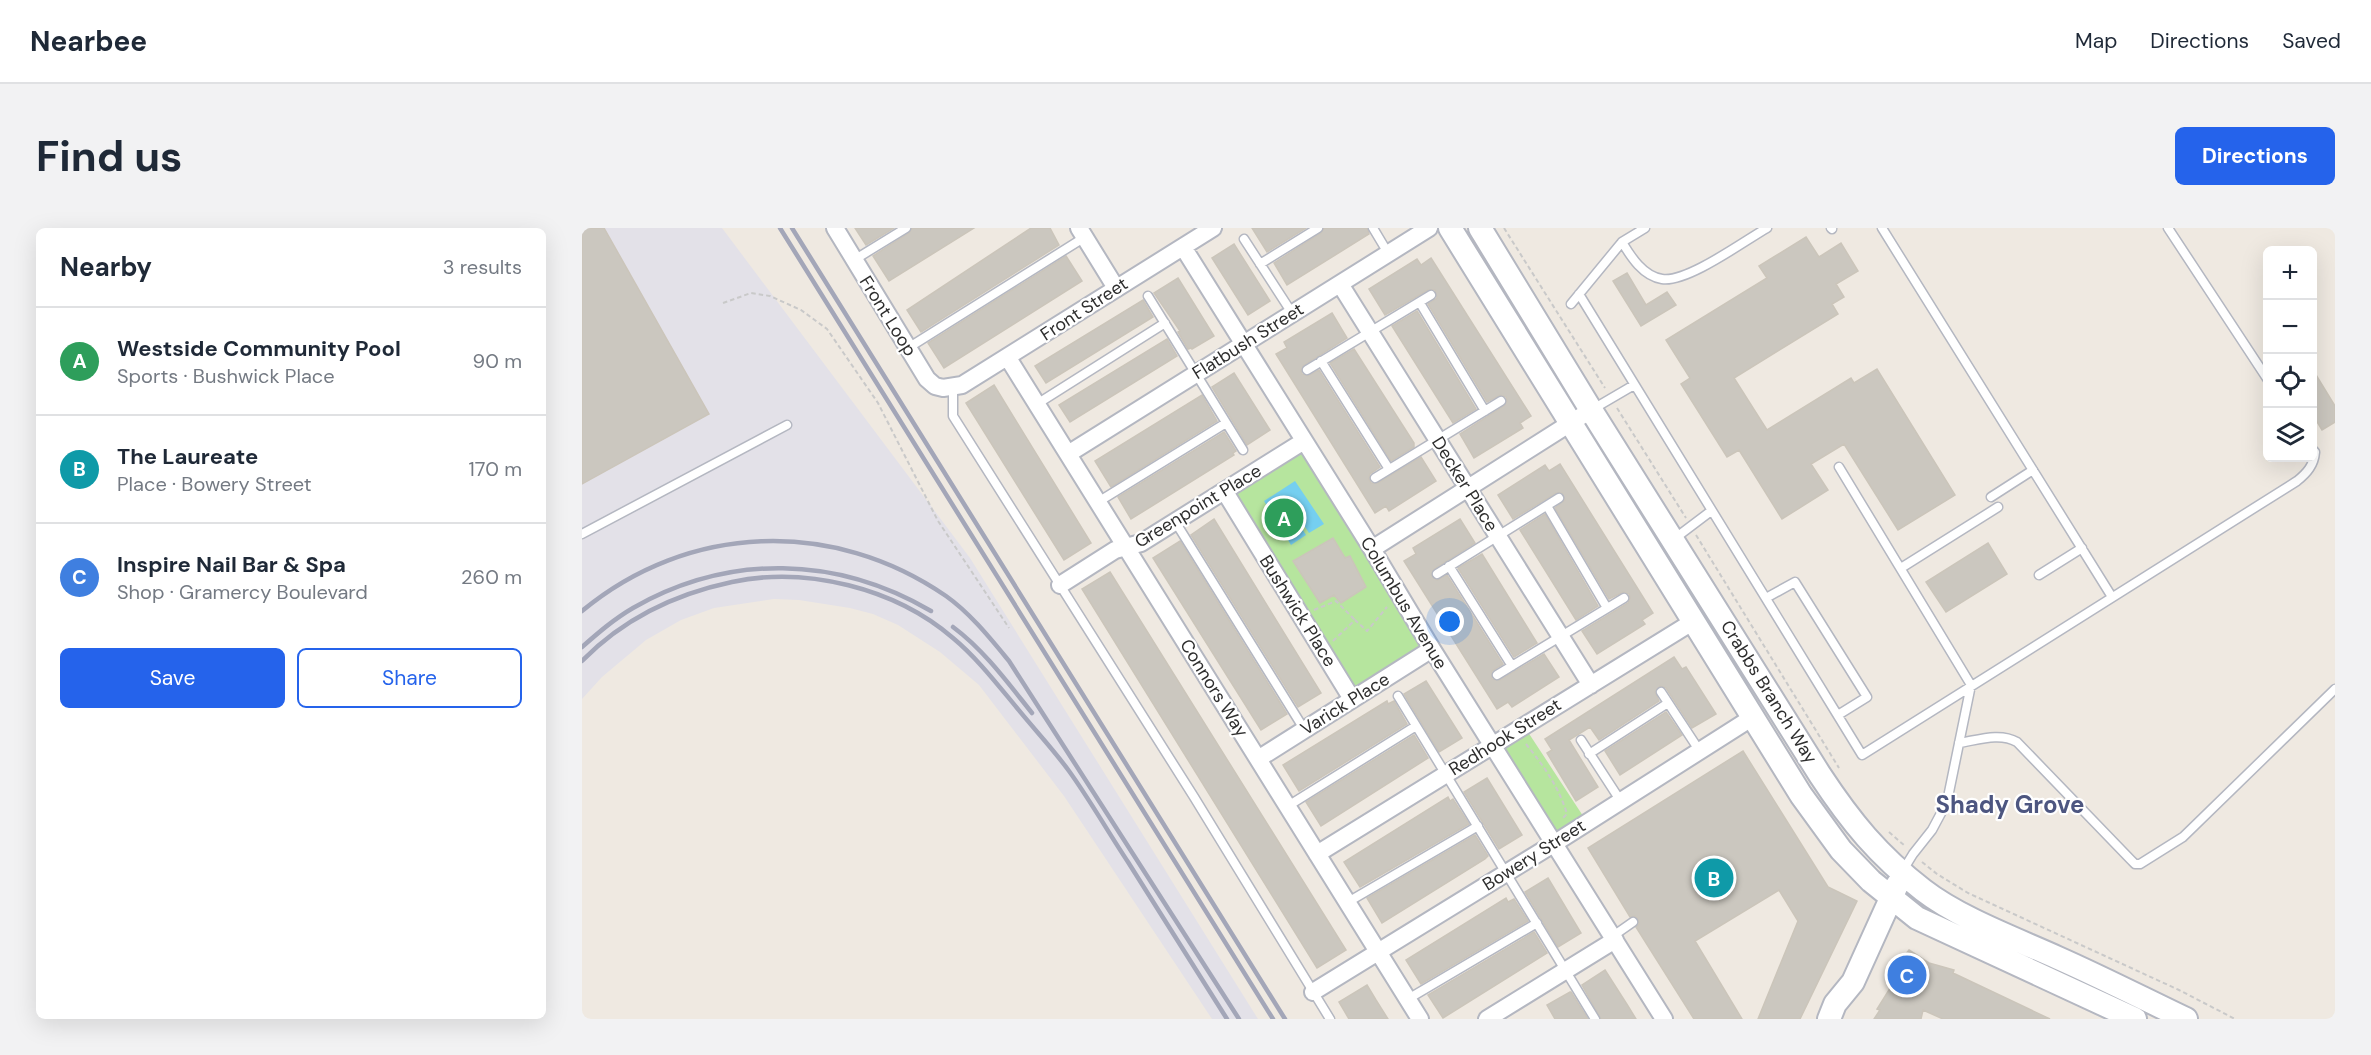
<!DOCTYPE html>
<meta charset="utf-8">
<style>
body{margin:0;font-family:"DM Sans",sans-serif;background:#f2f2f3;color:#1f2937}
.controls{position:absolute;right:18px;top:18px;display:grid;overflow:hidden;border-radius:9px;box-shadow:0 6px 24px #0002}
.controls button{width:54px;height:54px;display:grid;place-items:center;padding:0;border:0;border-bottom:2px solid #e0e1e3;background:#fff;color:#1f2937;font:30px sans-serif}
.you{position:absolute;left:868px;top:394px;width:21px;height:21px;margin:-15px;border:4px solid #fff;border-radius:50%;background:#1a73e8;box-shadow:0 0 0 9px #1a73e833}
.badge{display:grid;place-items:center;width:39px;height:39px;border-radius:50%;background:#2563eb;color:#fff;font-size:20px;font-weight:700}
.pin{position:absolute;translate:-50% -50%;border:3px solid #fff;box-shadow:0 2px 6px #0006}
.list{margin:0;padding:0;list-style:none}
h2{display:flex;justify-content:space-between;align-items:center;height:78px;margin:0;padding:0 24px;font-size:26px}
h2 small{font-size:20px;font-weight:400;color:#747a83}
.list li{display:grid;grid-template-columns:39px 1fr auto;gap:18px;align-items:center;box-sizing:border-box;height:108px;padding:0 24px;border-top:2px solid #e0e1e3}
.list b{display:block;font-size:22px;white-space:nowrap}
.list p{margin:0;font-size:20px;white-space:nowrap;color:#747a83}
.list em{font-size:20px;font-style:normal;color:#747a83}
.actions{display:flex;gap:12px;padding:18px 24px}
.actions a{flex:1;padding:14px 0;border:2px solid #2563eb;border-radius:9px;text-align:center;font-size:21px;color:#2563eb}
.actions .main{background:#2563eb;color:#fff}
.icon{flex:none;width:33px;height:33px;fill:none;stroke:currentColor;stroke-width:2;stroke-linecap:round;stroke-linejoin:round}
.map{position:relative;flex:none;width:1753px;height:791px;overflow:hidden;border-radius:9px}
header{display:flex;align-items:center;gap:36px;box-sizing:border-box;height:84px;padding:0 30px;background:#fff;border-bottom:2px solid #e0e1e3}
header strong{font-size:28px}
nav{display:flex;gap:33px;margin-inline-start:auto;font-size:21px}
.intro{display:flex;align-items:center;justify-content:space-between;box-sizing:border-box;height:144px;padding:0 36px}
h1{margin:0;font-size:42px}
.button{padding:15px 27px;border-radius:9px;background:#2563eb;color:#fff;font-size:21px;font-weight:700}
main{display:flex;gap:36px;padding:0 36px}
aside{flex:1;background:#fff;border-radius:9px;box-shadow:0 6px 24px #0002}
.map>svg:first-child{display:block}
</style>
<header>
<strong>Nearbee</strong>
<nav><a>Map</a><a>Directions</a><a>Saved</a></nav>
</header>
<div class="intro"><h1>Find us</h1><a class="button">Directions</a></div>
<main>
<aside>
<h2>Nearby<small>3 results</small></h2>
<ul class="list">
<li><span class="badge" style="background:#2e9e5b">A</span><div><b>Westside Community Pool</b><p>Sports · Bushwick Place</p></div><em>90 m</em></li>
<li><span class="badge" style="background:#0f9aa8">B</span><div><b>The Laureate</b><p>Place · Bowery Street</p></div><em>170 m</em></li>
<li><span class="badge" style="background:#3f7fe0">C</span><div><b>Inspire Nail Bar &amp; Spa</b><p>Shop · Gramercy Boulevard</p></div><em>260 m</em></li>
</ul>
<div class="actions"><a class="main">Save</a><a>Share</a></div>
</aside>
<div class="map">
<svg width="1753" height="791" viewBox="0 0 1753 791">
<rect width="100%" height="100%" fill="#efe9e1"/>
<!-- industrial -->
<path fill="#e3e1e8" d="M0,0h140l248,330 288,461h-46l-148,-223 -85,-111 -39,-33 -42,-27 -25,-11 -23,-6 -51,-8 -25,-1 -60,9 -33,12 -35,20 -44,37 -20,22z"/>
<!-- green -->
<path fill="#b6e59e" d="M722,216l124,204 -76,51 -125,-207z
M942,498l63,96 -32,21 -62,-98z"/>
<!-- water -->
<path fill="#75cff0" d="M713,253l29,43 -15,9 -15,-23 -3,1 15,24 -15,10 -27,-44z"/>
<!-- building -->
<path fill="#cbc7bf" stroke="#cbc5ba" stroke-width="1.5" d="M0,0h22l105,186 -127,70z
M273,0h39l-28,17z
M330,0h62l-85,53 -16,-25 36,-23z
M449,0h19l9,17 -138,87 -14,-22z
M670,0h54l-39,24z
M742,0h43l2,6 -82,51 -13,-22 47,-30z
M1224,9l13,20 22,-14 17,28 -22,13 8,13 -12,7 6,10 -104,64 33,52 84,-52 3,5 23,-14 78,126 -57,35 -54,-86 -33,20 17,26 -46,29 -43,-69 -12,7 -46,-73 9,-6 -24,-38 101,-62 -8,-12z
M652,16l36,57 -22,14 -36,-57z
M484,28l16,25 -138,87 -16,-25z
M849,30l100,158 -11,7 3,5 -49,30 -14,-24 44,-28 3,-5 -1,-4 -6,-2 -13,7 -59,-98 9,-6 -2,-8h-7l-43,25 -16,-26 48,-30 4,6z
M1045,45l19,32 21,-13 9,13 -35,21 -28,-45z
M596,50l36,58 -22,13 -1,-1 -3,1 -10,-17 2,-1 -26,-38z
M561,72l10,17 -107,66 -11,-17z
M835,83l59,98 -23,14 -61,-97z
M750,85l15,25 -43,27 -3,5 1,4 6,2 11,-6 61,97 -10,7 -1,5 2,4h7l43,-26 15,24 -47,30 -3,-5 -11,7 -99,-159 11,-6 -3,-6z
M585,111l10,17 -107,66 -11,-17z
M772,121l60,94v4l-23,14 -61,-98z
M1731,142l22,36v16l-13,8 -9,-15z
M652,145l36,57 -23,15 -35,-58z
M412,157l97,158 -27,17 -98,-157z
M620,167l15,26 -106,66 -16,-26z
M642,204l12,19 -3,2 1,2 -103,64 -13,-22z
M978,236l93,149 -11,7 3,4 -48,30 -15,-23 46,-28 2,-5 -1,-4 -6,-2 -14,7 -54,-91 10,-8 -3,-7h-6l-43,26 -15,-24 47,-30 4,6z
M963,286l53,92 -22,14 -56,-90z
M632,291l107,174 -23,14 -107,-172z
M878,291l15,24 -41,26 -3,6 6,5 10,-5 56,89 -11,7v8l8,1 44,-26 15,23 -47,30 -4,-5 -11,7 -93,-148 12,-7 -3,-6z
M751,310l12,20 5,-2 16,31 -25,16 -7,-8 -14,8 -27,-42z
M598,313l107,173 -26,16 -108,-172z
M1406,315l19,31 -61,38 -20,-30z
M900,326l55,89 -23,14 -56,-89z
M528,344l236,378 -29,18 -235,-379z
M1092,429l8,12 4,-2 30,47 -24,14 -26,-40 -6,-2 -5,6 4,9 -60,39 -9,-13 -21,13 29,47 -22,14 -29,-48 5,-3 -7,-11z
M844,453l36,57 -23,14 -35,-58z
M805,473l1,3 6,-3 13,23 -108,67 -16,-26z
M1084,484l16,23 -62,40 -15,-24z
M832,507l14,23 -107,68 -15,-24z
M1161,523l85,136 29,14 -57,118h-42l40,-98 -19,-31 -84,51 47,78h-48l-58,-92 3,-3 -1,-5 -3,-3 -5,1 -42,-69z
M905,550l35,57 -23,14 -35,-57z
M866,569l2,4 3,-2 16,25 -109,63 -16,-25z
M893,607l13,21 -3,3 -103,64 -15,-25z
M966,650l33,55 -23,14 -33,-55z
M924,670l2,4 6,-3 14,22 -107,63 -15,-24z
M952,704l13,21 -104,65 -15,-23z
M1327,722l20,13 25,7 -1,3 97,46h-107l-20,-9 -2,9h-47l6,-9 -3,-1 17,-27 -3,-3 8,-12 -2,-2z
M1023,742l23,36 8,13h-35l-19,-34z
M785,757l9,15 12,19h-39l-10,-17z
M988,764h1l17,27h-33l-8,-14z"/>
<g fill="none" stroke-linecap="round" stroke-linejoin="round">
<!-- lane casing -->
<g stroke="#b4b7c1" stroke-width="11">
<path id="lane" d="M791,0l15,25
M1249,0l1,1
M1300,0l230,369
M1586,0l100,152
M662,11l48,74
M1040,14c9,15 21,34 40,37 25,4 82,-38 105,-51
M272,32l52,-32
M678,36l58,-36
M997,66l283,461 435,-274c10,-8 17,-16 18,-29l-3,-3
M566,68l95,154
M838,75l65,108
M989,76l51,-62 23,-14
M326,120l177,-111
M739,133l68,108
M725,142l124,-75
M371,160v28l241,381 136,222
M455,176l128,-81
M1011,181l41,-24
M1257,239l132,218 -24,117 -15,28 -19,24 -11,18
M793,250l126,-77
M1409,269l42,-27
M516,274l128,-79
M965,278l60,102
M594,295l128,206
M0,306l205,-109
M1092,311l37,-28
M867,338l63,100
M1319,340l97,-61
M855,346l122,-76
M1457,347l43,-27
M1184,370l29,-16 72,115 -29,18
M915,447l127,-77
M1079,464l38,58
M816,468l197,323
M999,512l39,60
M1377,515c19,-3 41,-11 58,-1l114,118 4,4h5l43,-27 152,-148
M1007,526l79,-51
M706,578l128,-80
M766,674l130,-76
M1031,708l20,-14
M826,771l129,-76"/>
</g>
<!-- street casing -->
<g stroke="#b4b7c1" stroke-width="20">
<path id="street" d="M253,0l92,151 8,7 8,2 19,-3 251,-157
M497,0l37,60
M601,19l189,302 60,100 232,370
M758,56l251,401
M426,130l412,661
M486,226l361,-226
M643,264l127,207
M790,321l219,-139
M478,357l55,-35 26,-7 163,-102
M676,531l174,-110
M735,626l377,-233
M731,764l242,-149 198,-126
M905,791l128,-79"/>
</g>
<!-- secondary casing -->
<g stroke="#b4b7c1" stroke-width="26">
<path id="secondary" d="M868,0l351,567 40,55 30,31 46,37 218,101
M898,0l111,182 229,365c31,47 58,80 103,115 36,28 93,49 135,68 43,19 86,41 128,61
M1247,791l6,-15 18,-22 44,-97"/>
</g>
<!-- path -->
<path stroke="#c9c9c9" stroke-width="2" stroke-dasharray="4.5 3" stroke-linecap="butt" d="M922,0l101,160
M141,75l28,-10 19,3 31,14 26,19 51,74 60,118 71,107
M1035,180l69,110
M1114,307l143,233
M732,382l22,-9 19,19
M751,413l22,-21 12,11 20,-24
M944,516c17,21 33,43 41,70l-4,4
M1307,604l16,14
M1340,634l15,12 31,19 211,97 56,29"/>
<!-- lane -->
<use href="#lane" stroke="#fff" stroke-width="8"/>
<!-- street -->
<use href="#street" stroke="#fff" stroke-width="16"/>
<!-- secondary -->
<use href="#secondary" stroke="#fff" stroke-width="22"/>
<!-- rail -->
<path stroke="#a3a6b8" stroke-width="4.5" d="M198,0l493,791
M210,0l493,791
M0,383c106,-88 251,-93 364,-15 24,17 44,42 63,65l230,358
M371,399c31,23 55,56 79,86
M0,419c16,-14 32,-28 51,-39 96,-55 204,-52 298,3
M0,433c41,-42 93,-67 150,-79 74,-16 163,6 221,56 24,20 44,46 64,70 17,21 36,41 52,63 21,29 39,61 59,91 33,52 66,105 99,157"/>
</g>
<g text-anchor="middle" stroke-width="4.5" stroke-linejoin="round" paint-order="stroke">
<!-- street labels -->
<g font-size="18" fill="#2e2e2e" stroke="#fff">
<text transform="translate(502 81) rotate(-33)" y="6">Front Street</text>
<text transform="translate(306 88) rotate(58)" y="6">Front Loop</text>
<text transform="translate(666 113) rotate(-32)" y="6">Flatbush Street</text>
<text transform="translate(883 256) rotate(58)" y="6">Decker Place</text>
<text transform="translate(616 278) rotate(-31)" y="6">Greenpoint Place</text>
<text transform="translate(822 375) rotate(59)" y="6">Columbus Avenue</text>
<text transform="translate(716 383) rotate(58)" y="6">Bushwick Place</text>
<text transform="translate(632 460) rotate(58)" y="6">Connors Way</text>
<text transform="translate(1187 464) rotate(58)" y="6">Crabbs Branch Way</text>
<text transform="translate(763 476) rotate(-32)" y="6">Varick Place</text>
<text transform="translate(923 509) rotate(-32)" y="6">Redhook Street</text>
<text transform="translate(952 627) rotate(-32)" y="6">Bowery Street</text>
</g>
<!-- district labels -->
<g font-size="24" font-weight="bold" fill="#4d5680" stroke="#fff">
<text x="1428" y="585">Shady Grove</text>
</g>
</g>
</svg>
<div class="controls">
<button>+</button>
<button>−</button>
<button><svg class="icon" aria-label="locate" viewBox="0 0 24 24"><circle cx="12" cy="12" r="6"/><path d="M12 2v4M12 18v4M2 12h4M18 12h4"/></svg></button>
<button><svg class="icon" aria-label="layers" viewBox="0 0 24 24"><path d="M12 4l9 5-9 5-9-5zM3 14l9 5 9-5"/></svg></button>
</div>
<div class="you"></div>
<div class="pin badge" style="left:702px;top:290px;background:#2e9e5b">A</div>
<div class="pin badge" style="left:1132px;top:650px;background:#0f9aa8">B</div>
<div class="pin badge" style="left:1325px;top:747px;background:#3f7fe0">C</div>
</div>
</main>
